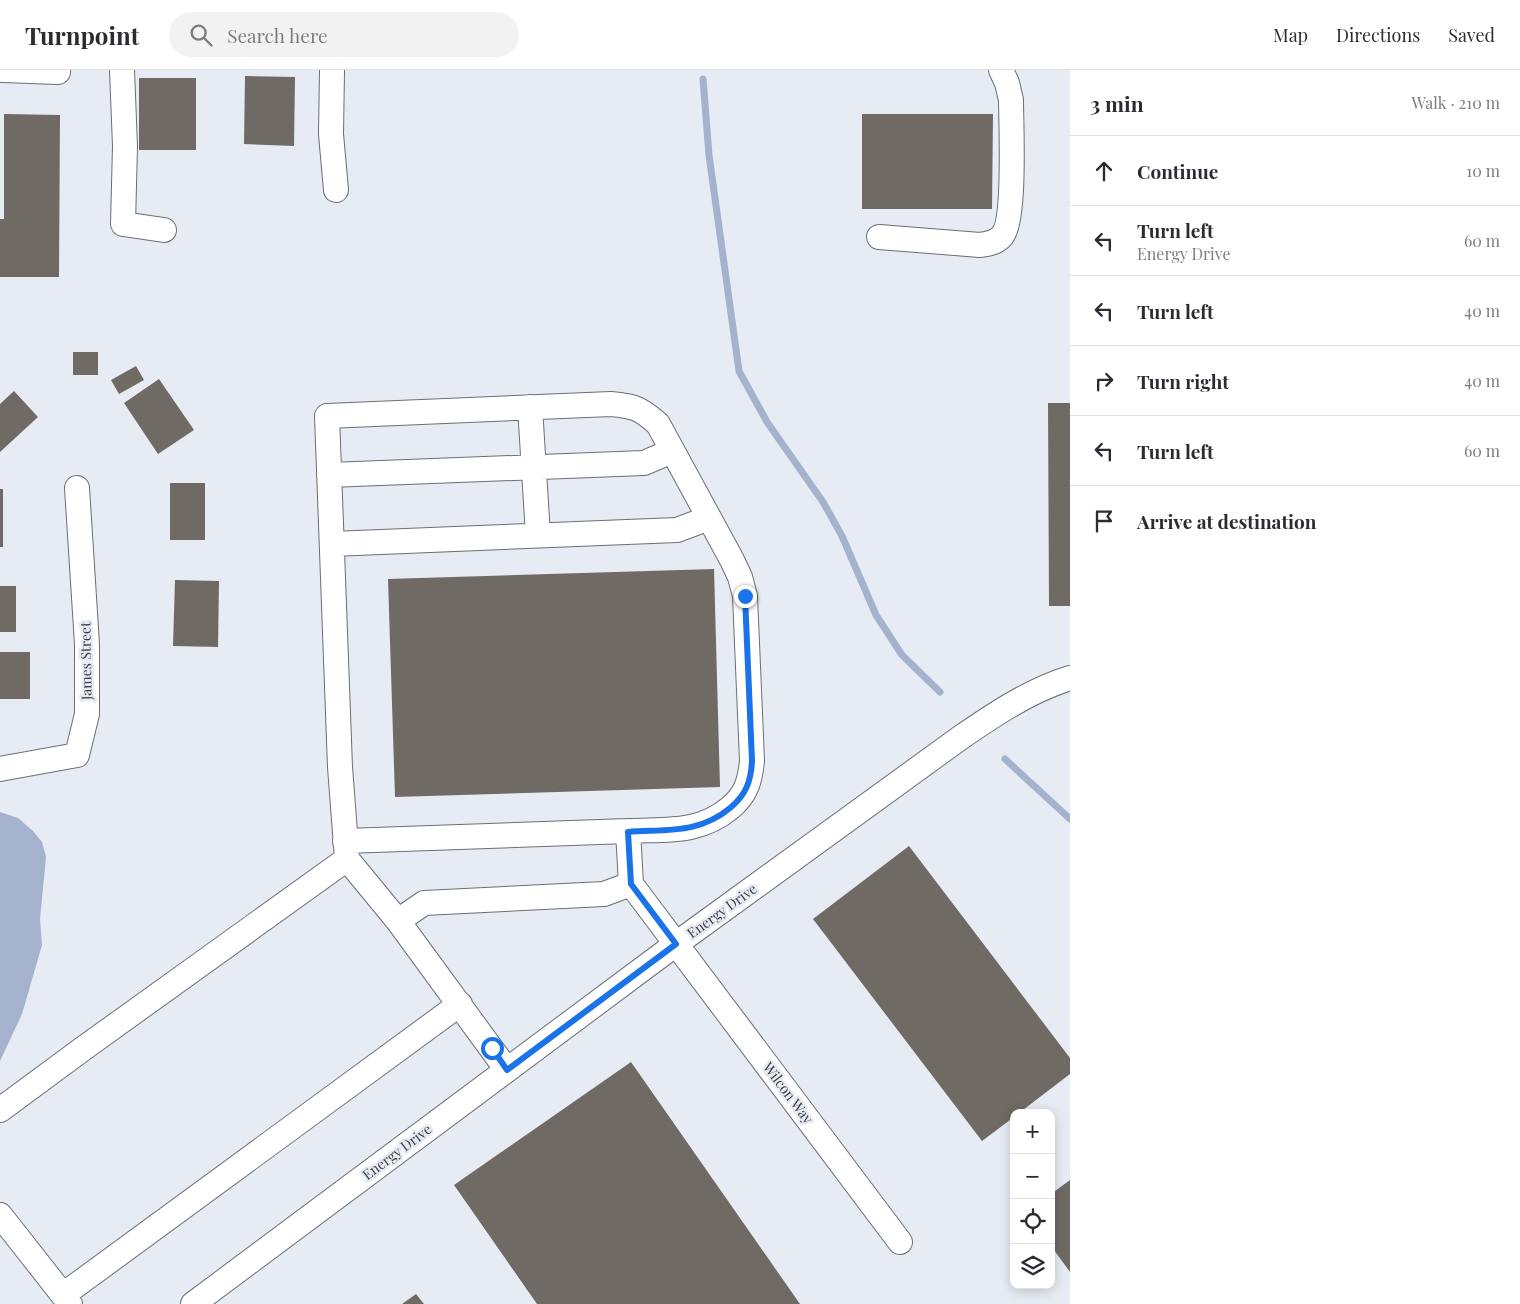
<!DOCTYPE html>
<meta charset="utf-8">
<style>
body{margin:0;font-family:"Playfair Display",serif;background:#f2f2f3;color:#2b2b33}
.controls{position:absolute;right:15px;bottom:15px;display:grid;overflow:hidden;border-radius:10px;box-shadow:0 2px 12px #0003}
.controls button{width:45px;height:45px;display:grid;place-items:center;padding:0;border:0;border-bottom:1px solid #e1e1e2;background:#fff;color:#2b2b33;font:25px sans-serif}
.stop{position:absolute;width:15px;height:15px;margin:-11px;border:4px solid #1a73e8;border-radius:50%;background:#fff}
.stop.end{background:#1a73e8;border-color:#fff;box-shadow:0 1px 5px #0008}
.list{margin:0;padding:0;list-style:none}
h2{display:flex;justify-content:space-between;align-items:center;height:65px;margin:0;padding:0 20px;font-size:21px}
h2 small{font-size:16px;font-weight:400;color:#7c7c81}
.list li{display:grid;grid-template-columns:32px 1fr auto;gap:15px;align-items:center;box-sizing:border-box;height:70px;padding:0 20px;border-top:1px solid #e1e1e2}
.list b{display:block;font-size:19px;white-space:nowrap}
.list p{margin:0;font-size:16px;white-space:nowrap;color:#7c7c81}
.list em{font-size:16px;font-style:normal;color:#7c7c81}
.icon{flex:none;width:28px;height:28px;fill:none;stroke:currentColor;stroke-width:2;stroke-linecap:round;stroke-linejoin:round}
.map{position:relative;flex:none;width:1070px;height:1234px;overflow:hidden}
header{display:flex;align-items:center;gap:30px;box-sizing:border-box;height:70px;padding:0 25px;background:#fff;border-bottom:1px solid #e1e1e2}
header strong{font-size:24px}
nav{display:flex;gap:28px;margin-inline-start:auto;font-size:18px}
.search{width:350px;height:45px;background:#f2f2f3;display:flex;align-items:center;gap:12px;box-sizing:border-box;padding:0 18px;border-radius:28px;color:#7c7c81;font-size:19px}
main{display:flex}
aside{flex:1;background:#fff}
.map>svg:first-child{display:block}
</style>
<header>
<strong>Turnpoint</strong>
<div class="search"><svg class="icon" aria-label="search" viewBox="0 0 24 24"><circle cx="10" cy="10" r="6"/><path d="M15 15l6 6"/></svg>Search here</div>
<nav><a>Map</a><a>Directions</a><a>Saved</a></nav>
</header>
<main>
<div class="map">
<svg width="1070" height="1234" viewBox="0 0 1070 1234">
<rect width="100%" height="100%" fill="#e7ebf3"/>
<!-- water -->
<path fill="#a5b2ce" d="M0,742l18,6 15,13 9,11 4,15 -6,62 2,26 -20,69 -22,47z"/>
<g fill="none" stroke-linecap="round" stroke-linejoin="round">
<!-- stream -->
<path stroke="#a5b2ce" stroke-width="7" d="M703,9l6,76 30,216 28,51 56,80 19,34 34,79 26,40 38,37
M1005,689l65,60"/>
</g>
<!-- building -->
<path fill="#706a65" d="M245,6l50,1 -1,69 -50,-2z
M139,8h57v72h-57z
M4,44l56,1 -1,162h-59v-58h4z
M862,44h131l-1,95h-130z
M73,282h25v23h-25z
M136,296l8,14 -25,14 -8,-14z
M159,309l35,51 -36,24 -34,-51z
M14,321l24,26 -38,35v-48z
M1048,333h22v203h-21z
M170,413h35v57h-35z
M0,419h3v58h-3z
M714,499l6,218 -325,10 -7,-218z
M175,510l44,1 -1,66 -45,-1z
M0,516h16v46h-16z
M0,582h30v47h-30z
M909,776l161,212v16l-51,39h-5v4l-32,24 -169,-222z
M631,992l169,242h-263l-83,-119z
M1070,1110v92l-19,-26v-52z
M416,1224l8,10h-22z"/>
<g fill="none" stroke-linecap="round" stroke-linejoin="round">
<!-- minor casing -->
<g stroke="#6b6e75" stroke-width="26">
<path id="minor" d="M3,0l55,2
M122,0l3,76 -2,78 41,6
M332,0l-1,64 5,56
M879,167l101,8c8,-1 15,-2 21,-8 15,-14 10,-113 10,-137l-4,-17 -6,-13
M530,337l8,128
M329,405l315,-12 28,-12
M332,474l345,-14 32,-12
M0,699l77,-14 10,-41v-70l-10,-156
M345,771l283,-10
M347,789l-7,-92 -13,-351 284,-12c23,2 29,4 47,20l74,136 8,17 5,19 7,165c-2,20 -6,34 -22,47 -31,26 -64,21 -102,23l3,53 269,358
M398,851l26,-18 180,-9 27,-10
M0,1040l84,-62 263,-189 51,62 109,149
M0,1145l70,89
M63,1225l397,-291
M193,1234l483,-360 284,-206c35,-24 69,-47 110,-60"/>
</g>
<!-- minor -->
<use href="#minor" stroke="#fff" stroke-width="24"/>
</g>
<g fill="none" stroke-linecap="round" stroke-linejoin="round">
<!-- route -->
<path stroke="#1a73e8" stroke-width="6" d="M492,978l15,22 169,-126 -45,-60 -3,-52c38,-3 71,2 102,-24 16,-13 21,-27 22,-47l-7,-165"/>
</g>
<g text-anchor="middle" stroke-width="5" stroke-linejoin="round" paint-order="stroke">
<!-- street labels -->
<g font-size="14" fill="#3b3d40" stroke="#e7ebf3">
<text transform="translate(86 591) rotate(-91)" y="5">James Street</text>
<text transform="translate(722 841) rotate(-36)" y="5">Energy Drive</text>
<text transform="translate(788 1023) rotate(53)" y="5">Wilcon Way</text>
<text transform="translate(397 1082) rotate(-37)" y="5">Energy Drive</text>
</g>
</g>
</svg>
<div class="controls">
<button>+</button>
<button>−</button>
<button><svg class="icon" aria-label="locate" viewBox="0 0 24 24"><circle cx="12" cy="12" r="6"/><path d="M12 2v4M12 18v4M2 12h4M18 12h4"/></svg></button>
<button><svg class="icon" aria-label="layers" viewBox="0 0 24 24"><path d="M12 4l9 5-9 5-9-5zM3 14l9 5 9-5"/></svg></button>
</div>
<div class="stop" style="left:492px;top:978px"></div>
<div class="stop end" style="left:745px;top:526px"></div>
</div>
<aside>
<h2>3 min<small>Walk · 210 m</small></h2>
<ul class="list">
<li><svg class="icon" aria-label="ahead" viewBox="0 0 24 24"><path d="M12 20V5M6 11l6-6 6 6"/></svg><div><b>Continue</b></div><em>10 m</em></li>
<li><svg class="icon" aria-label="left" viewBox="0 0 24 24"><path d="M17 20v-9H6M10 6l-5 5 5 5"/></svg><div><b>Turn left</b><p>Energy Drive</p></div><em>60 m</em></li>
<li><svg class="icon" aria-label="left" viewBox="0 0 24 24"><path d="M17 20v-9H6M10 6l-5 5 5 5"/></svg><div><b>Turn left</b></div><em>40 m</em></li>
<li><svg class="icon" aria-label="right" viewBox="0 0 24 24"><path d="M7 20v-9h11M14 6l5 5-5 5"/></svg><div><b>Turn right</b></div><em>40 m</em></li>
<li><svg class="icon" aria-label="left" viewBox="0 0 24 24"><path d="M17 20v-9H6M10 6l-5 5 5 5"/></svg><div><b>Turn left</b></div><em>60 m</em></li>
<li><svg class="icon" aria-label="arrive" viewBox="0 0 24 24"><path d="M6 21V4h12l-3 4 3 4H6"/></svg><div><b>Arrive at destination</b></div></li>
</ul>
</aside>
</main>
